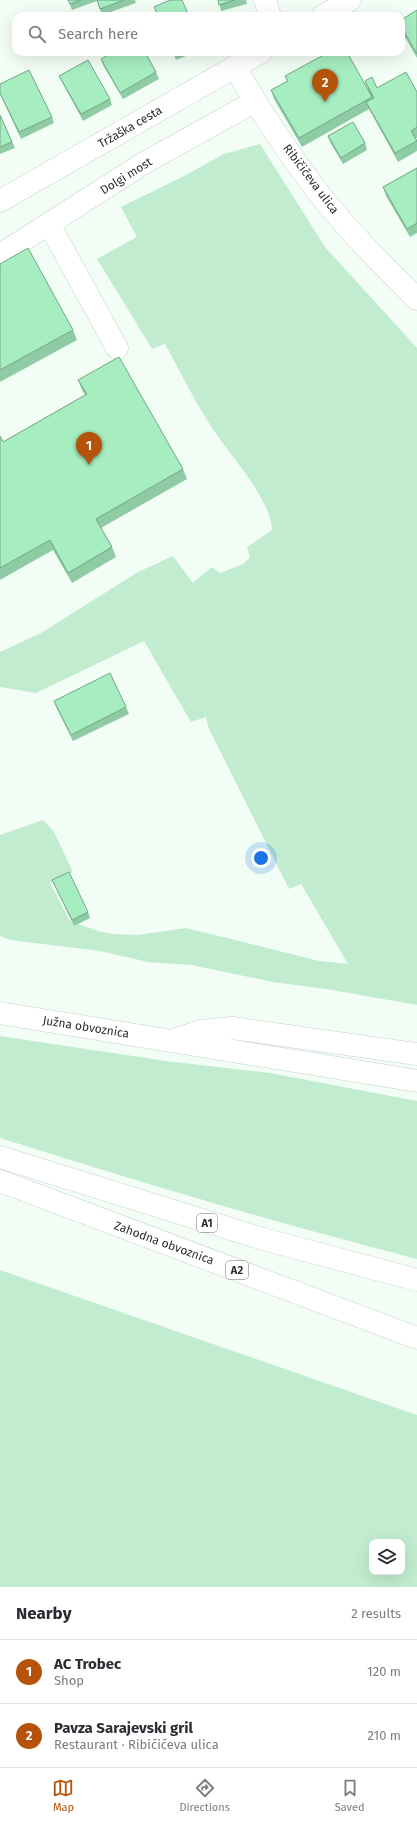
<!DOCTYPE html>
<meta charset="utf-8">
<style>
body{margin:0;font-family:"Fira Sans",sans-serif;background:#f7f7f7;color:#2b2b33}
.controls{position:absolute;right:12px;bottom:12px;display:grid;overflow:hidden;border-radius:8px;box-shadow:0 4px 16px #0002}
.controls button{width:36px;height:36px;display:grid;place-items:center;padding:0;border:0;border-bottom:1px solid #e1e1e2;background:#fff;color:#2b2b33;font:20px sans-serif}
.you{position:absolute;left:261px;top:858px;width:14px;height:14px;margin:-10px;border:3px solid #fff;border-radius:50%;background:#1a73e8;box-shadow:0 0 0 6px #1a73e833}
.badge{display:grid;place-items:center;width:26px;height:26px;border-radius:50%;background:#b45309;color:#fff;font-size:13px;font-weight:700}
.pin{position:absolute;translate:-50% -33px;filter:drop-shadow(0 1px 2px #0008)}
.pin::after{content:'';position:absolute;top:21px;width:14px;height:12px;background:inherit;clip-path:polygon(0 0,100% 0,50% 100%)}
.list{margin:0;padding:0;list-style:none}
h2{display:flex;justify-content:space-between;align-items:center;height:52px;margin:0;padding:0 16px;font-size:17px}
h2 small{font-size:13px;font-weight:400;color:#7c7c81}
.list li{display:grid;grid-template-columns:26px 1fr auto;gap:12px;align-items:center;box-sizing:border-box;height:64px;padding:0 16px;border-top:1px solid #e1e1e2}
.list b{display:block;font-size:15px;white-space:nowrap}
.list p{margin:0;font-size:13px;white-space:nowrap;color:#7c7c81}
.list em{font-size:13px;font-style:normal;color:#7c7c81}
.icon{flex:none;width:22px;height:22px;fill:none;stroke:currentColor;stroke-width:2;stroke-linecap:round;stroke-linejoin:round}
.map{position:relative;flex:none;width:417px;height:1587px;overflow:hidden}
.search{position:absolute;background:#fff;box-shadow:0 4px 16px #0002;left:12px;right:12px;top:12px;height:44px;display:flex;align-items:center;gap:10px;box-sizing:border-box;padding:0 14px;border-radius:12px;color:#7c7c81;font-size:15px}
.sheet{height:180px;background:#fff}
nav{display:flex;justify-content:space-around;align-items:center;box-sizing:border-box;height:56px;border-top:1px solid #e1e1e2;background:#fff;font-size:11px;color:#7c7c81}
nav a{display:grid;justify-items:center;gap:2px}
nav .on{color:#b45309}
.map>svg:first-child{display:block}
</style>
<div class="map">
<svg width="417" height="1587" viewBox="0 0 417 1587">
<rect width="100%" height="100%" fill="#f2fef5"/>
<!-- green -->
<path fill="#c1eccf" fill-rule="evenodd" d="M260,144l65,103 92,101v657l-91,-16 -53,-7 -82,-17 -43,-3 -48,-11 -90,-11 -10,-4v-101l43,-15 11,12 19,40 -23,11 20,38 31,11 13,2 24,1 48,-7 133,33 29,3 -47,-80 -12,5 -80,-160 -3,-12 -15,5 -47,-81 -108,52 -36,-6v-35l41,-19 97,-61 35,-16 20,27 19,-16 8,6 23,-9 7,-7 -3,-10 25,-17c0,-29 -41,-74 -58,-99 -18,-27 -33,-58 -49,-87l-13,5 -55,-90 40,-22 -16,-30 65,-32 38,-21z
M0,1036l166,25 104,12 147,28v158c-141,-36 -278,-77 -417,-121z
M0,1270l417,145v172h-417zM372,1542h30v30h-30z"/>
<g fill="none" stroke-linecap="round" stroke-linejoin="round">
<!-- minor casing -->
<g stroke="#c7d2ca" stroke-width="23">
<path id="minor" d="M265,0l5,16
M235,67c25,44 55,89 86,129 29,37 63,70 96,103
M49,224l68,124
M0,255l144,-92 110,-61"/>
</g>
<!-- major casing -->
<g stroke="#c7d2ca" stroke-width="23">
<path id="major" d="M323,16l27,-16
M0,201l261,-149"/>
</g>
<!-- highway casing -->
<g stroke="#c7d2ca" stroke-width="23">
<path id="highway" d="M0,1013l417,68
M177,1039l24,-8 31,-3 185,26
M0,1157l263,82 154,41
M0,1181l417,157"/>
</g>
<!-- minor -->
<use href="#minor" stroke="#fff" stroke-width="22"/>
<!-- major -->
<use href="#major" stroke="#fff" stroke-width="22"/>
<!-- highway -->
<use href="#highway" stroke="#fff" stroke-width="22"/>
</g>
<!-- wall -->
<path fill="#8fcca5" d="M68,0h67l1,3 -34,12 -5,-14 -25,9z
M218,0h28l1,4 -26,7z
M417,10v48l-16,-28v-3z
M173,52h23l-20,8z
M101,59l55,13 3,7 -36,20 -20,-34z
M59,76l51,23 2,6 -29,16 -21,-39z
M285,76l83,13 -3,-8 12,7 40,4v46h-1l1,3v10l-19,11 -29,-53 -67,38 -28,-48 -3,-9 16,-9z
M0,84l52,33 2,6 -33,16 -21,-45z
M0,115l15,33 -15,6z
M328,136l37,7 2,7 -24,14 -13,-22z
M417,168v65l-7,4 -24,-41 -3,-9z
M0,264l73,66 4,10 -77,42z
M78,380l105,89 4,10 -86,49 11,19 4,10 -44,26 -19,-33 -53,30v-144l3,6 82,-47 -3,-5z
M54,701l72,6 3,7 -56,27 -17,-34z
M52,880l36,32 2,6 -16,8 -19,-40z"/>
<!-- building -->
<path fill="#a6edc0" stroke="#74a686" d="M68,0h13l-11,4z
M97,0h27l-24,9z
M170,0h12l7,16h-31l-4,-9z
M218,0h17l-16,5z
M417,10v44l-16,-27v-7z
M113,52h32l11,20 -36,21 -19,-34z
M329,52h18l25,45 -73,41 -28,-48 17,-9 -3,-5z
M88,60l22,39 -29,15 -22,-38z
M29,70l23,47 -33,15 -19,-39v-9z
M406,72l11,20v35l-6,4 6,10 -22,12 -29,-51 8,-4 -9,-17 7,-4 5,11z
M0,115l12,27 -12,5z
M353,122l12,21 -24,15 -13,-22z
M417,168v55l-10,6 -24,-42z
M28,248l45,82 -73,40v-106z
M119,357l64,112 -87,50 16,28 -44,26 -18,-33 -50,28v-132l3,6 84,-48 -9,-14z
M110,673l16,34 -55,28 -17,-34z
M69,872l19,40 -16,8 -20,-40z"/>
<g text-anchor="middle" stroke-width="3.5" stroke-linejoin="round" paint-order="stroke">
<!-- shield labels -->
<g fill="#fff" stroke="#6b6d6b" stroke-width="1">
<rect x="197" y="1214" width="20" height="18" rx="3"/>
<rect x="226" y="1261" width="22" height="18" rx="3"/>
</g>
<g font-size="11" font-weight="bold" fill="#2b2f2c">
<text x="207" y="1227">A1</text>
<text x="237" y="1274">A2</text>
</g>
<!-- street labels -->
<g font-size="12" fill="#2b2f2c" stroke="#fff">
<text transform="translate(130 127) rotate(-30)" y="4">Tržaška cesta</text>
<text transform="translate(126 176) rotate(-32)" y="4">Dolgi most</text>
<text transform="translate(311 179) rotate(53)" y="4">Ribičičeva ulica</text>
<text transform="translate(86 1027) rotate(9)" y="4">Južna obvoznica</text>
<text transform="translate(164 1243) rotate(20)" y="4">Zahodna obvoznica</text>
</g>
</g>
</svg>
<div class="controls">
<button><svg class="icon" aria-label="layers" viewBox="0 0 24 24"><path d="M12 4l9 5-9 5-9-5zM3 14l9 5 9-5"/></svg></button>
</div>
<div class="you"></div>
<div class="pin badge" style="left:89px;top:465px">1</div>
<div class="pin badge" style="left:325px;top:102px">2</div>
<div class="search"><svg class="icon" aria-label="search" viewBox="0 0 24 24"><circle cx="10" cy="10" r="6"/><path d="M15 15l6 6"/></svg>Search here</div>
</div>
<section class="sheet">
<h2>Nearby<small>2 results</small></h2>
<ul class="list">
<li><span class="badge">1</span><div><b>AC Trobec</b><p>Shop</p></div><em>120 m</em></li>
<li><span class="badge">2</span><div><b>Pavza Sarajevski gril</b><p>Restaurant · Ribičičeva ulica</p></div><em>210 m</em></li>
</ul>
</section>
<nav>
<a class="on"><svg class="icon" aria-label="map" viewBox="0 0 24 24"><path d="M3 6l6-2 6 2 6-2v14l-6 2-6-2-6 2zM9 4v14M15 6v14"/></svg>Map</a>
<a><svg class="icon" aria-label="directions" viewBox="0 0 24 24"><path d="M12 3l9 9-9 9-9-9zM9 14v-3h6M13 9l2 2-2 2"/></svg>Directions</a>
<a><svg class="icon" aria-label="saved" viewBox="0 0 24 24"><path d="M7 4h10v16l-5-4-5 4z"/></svg>Saved</a>
</nav>
